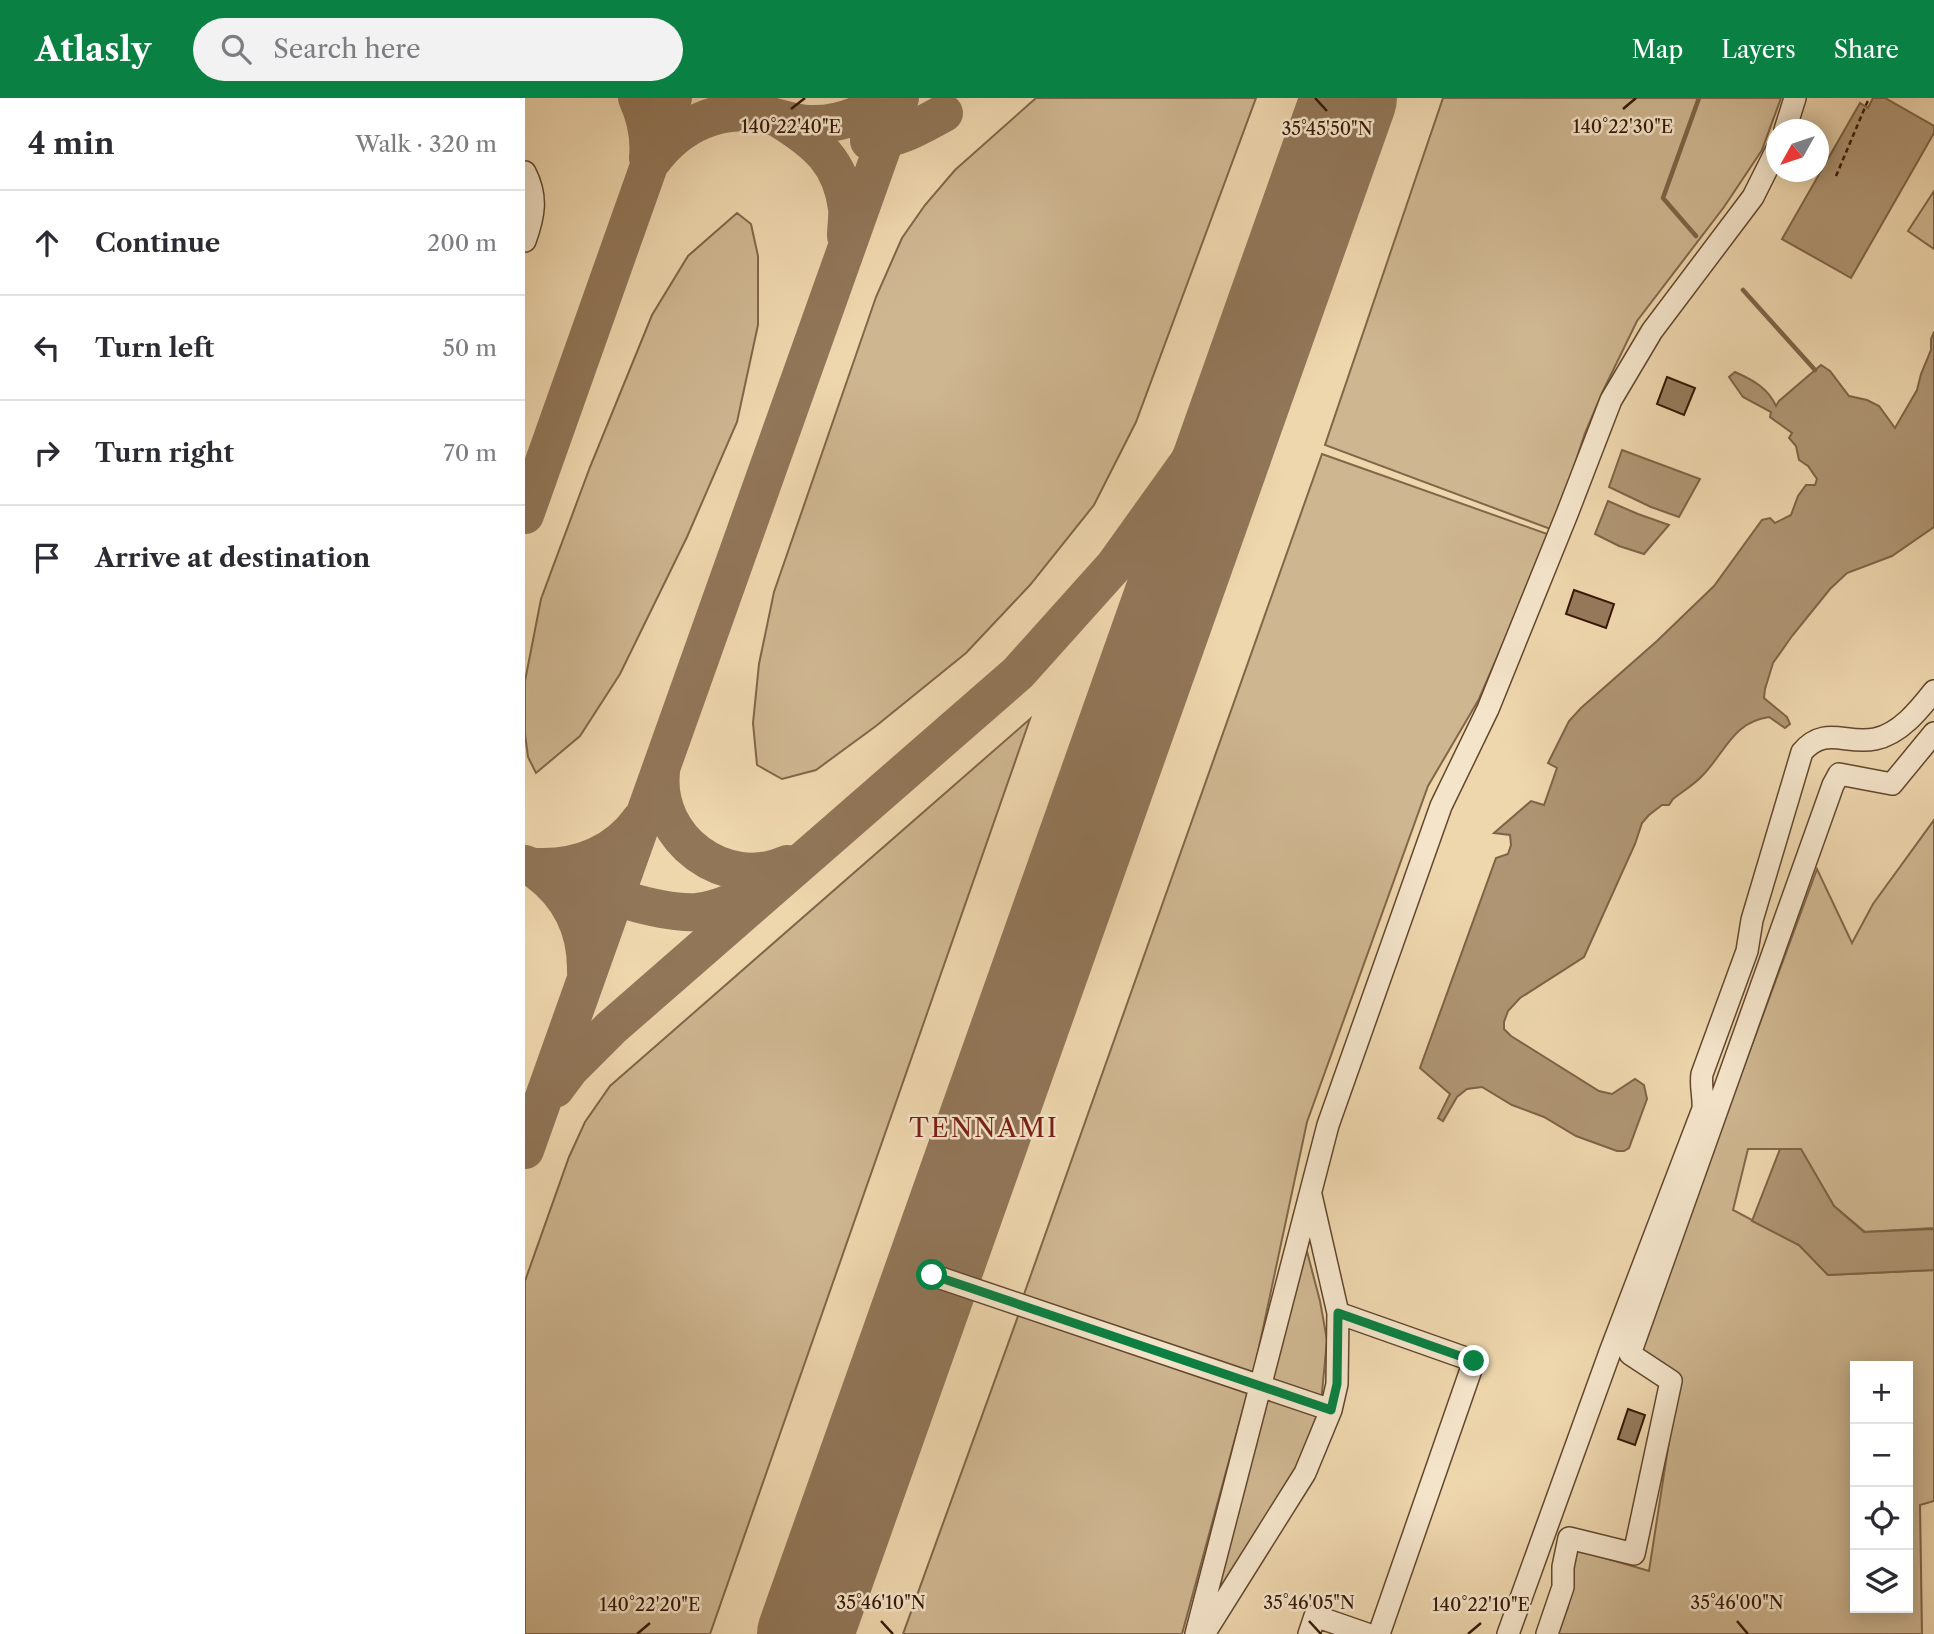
<!DOCTYPE html>
<meta charset="utf-8">
<style>
body{margin:0;font-family:"Libre Caslon Text",serif;background:#f2f2f3;color:#2b2b33}
.controls{position:absolute;right:21px;bottom:21px;display:grid;overflow:hidden;border-radius:0px;box-shadow:0 4px 18px #0003}
.controls button{width:63px;height:63px;display:grid;place-items:center;padding:0;border:0;border-bottom:2px solid #e1e1e2;background:#fff;color:#2b2b33;font:35px sans-serif}
.compass{position:absolute;left:1241px;top:21px;width:63px;height:63px;border-radius:50%;background:#fff;box-shadow:0 4px 18px #0003;rotate:230deg}
.stop{position:absolute;width:21px;height:21px;margin:-16px;border:5px solid #0b8043;border-radius:50%;background:#fff}
.stop.end{background:#0b8043;border-color:#fff;box-shadow:0 2px 7px #0008}
.list{margin:0;padding:0;list-style:none}
h2{display:flex;justify-content:space-between;align-items:center;height:91px;margin:0;padding:0 28px;font-size:30px}
h2 small{font-size:23px;font-weight:400;color:#7c7c81}
.list li{display:grid;grid-template-columns:46px 1fr auto;gap:21px;align-items:center;box-sizing:border-box;height:105px;padding:0 28px;border-top:2px solid #e1e1e2}
.list b{display:block;font-size:26px;white-space:nowrap}
.list em{font-size:23px;font-style:normal;color:#7c7c81}
.icon{flex:none;width:38px;height:38px;fill:none;stroke:currentColor;stroke-width:2;stroke-linecap:round;stroke-linejoin:round}
.map{position:relative;flex:none;width:1409px;height:1536px;overflow:hidden}
header{display:flex;align-items:center;gap:42px;box-sizing:border-box;height:98px;padding:0 35px;background:#0b8043;color:#fff}
header strong{font-size:33px}
nav{display:flex;gap:38px;margin-inline-start:auto;font-size:24px}
.search{width:490px;height:63px;background:#f2f2f3;display:flex;align-items:center;gap:18px;box-sizing:border-box;padding:0 24px;border-radius:38px;color:#7c7c81;font-size:26px}
main{display:flex}
aside{flex:1;background:#fff}
.map>svg:first-child{display:block}
</style>
<header>
<strong>Atlasly</strong>
<div class="search"><svg class="icon" aria-label="search" viewBox="0 0 24 24"><circle cx="10" cy="10" r="6"/><path d="M15 15l6 6"/></svg>Search here</div>
<nav><a>Map</a><a>Layers</a><a>Share</a></nav>
</header>
<main>
<aside>
<h2>4 min<small>Walk · 320 m</small></h2>
<ul class="list">
<li><svg class="icon" aria-label="ahead" viewBox="0 0 24 24"><path d="M12 20V5M6 11l6-6 6 6"/></svg><div><b>Continue</b></div><em>200 m</em></li>
<li><svg class="icon" aria-label="left" viewBox="0 0 24 24"><path d="M17 20v-9H6M10 6l-5 5 5 5"/></svg><div><b>Turn left</b></div><em>50 m</em></li>
<li><svg class="icon" aria-label="right" viewBox="0 0 24 24"><path d="M7 20v-9h11M14 6l5 5-5 5"/></svg><div><b>Turn right</b></div><em>70 m</em></li>
<li><svg class="icon" aria-label="arrive" viewBox="0 0 24 24"><path d="M6 21V4h12l-3 4 3 4H6"/></svg><div><b>Arrive at destination</b></div></li>
</ul>
</aside>
<div class="map">
<svg width="1409" height="1536" viewBox="0 0 1409 1536">
<rect width="100%" height="100%" fill="#eed6ad"/>
<filter id="stains"><feTurbulence type="fractalNoise" baseFrequency=".00286" numOctaves="4"/><feColorMatrix values="0 0 0 0 .2 0 0 0 0 .09 0 0 0 0 .02 0 0 0 .5 -.17"/></filter>
<radialGradient id="worn" r=".72"><stop offset=".6" stop-color="#630" stop-opacity="0"/><stop offset="1" stop-color="#630" stop-opacity=".3"/></radialGradient>
<!-- green -->
<path fill="#ceb690" stroke="#816649" stroke-width="2" fill-rule="evenodd" d="M511,0h220l-120,324 -42,83 -64,80 -64,68 -90,73 -60,44 -34,9 -25,-14 -4,-42 6,-59 15,-72 102,-295 26,-59 23,-33 30,-35z
M918,0h338l-19,52 -38,57 -87,114 -34,70 -18,42 -32,97 -228,-85z
M1409,93v58l-26,-18z
M212,115l14,11 7,32v69l-21,97 -50,115 -67,137 -40,62 -44,37 -8,-16 -3,-23v-53l16,-82 49,-132 62,-152 36,-59z
M797,356l228,81 -71,164 -51,87 -121,336 -55,258 -230,-80z
M505,621l-320,915h-185v-353l44,-124 16,-35 25,-36z
M1409,722v408l-69,4 -31,-26 -34,-57h-52l-15,61 66,35 29,30 106,-5v231l-14,4 2,129h-365l11,-27 6,-58 75,22 30,-194 -36,-23 -3,-7 177,-478 35,74 21,-39zM1330,1268h53v242h-53z
M779,1142l16,61 7,39 -6,63 -20,59 -86,136z
M496,1210l228,79 -67,247h-279z"/>
<!-- water -->
<path fill="#af9573" stroke="#7e6346" stroke-width="2" d="M1348,0h12l49,28v7l-83,145 -69,-39 78,-136 8,5z
M1409,234v195l-42,29 -45,17 -17,16 -38,47 -19,27 -8,26 -1,9 23,19 3,7 -5,4 -16,-11c-36,5 -43,34 -66,58 -8,9 -20,16 -30,24l-4,6h-7l-13,10 -7,8 -7,21 -51,113 -64,41 -12,13 -4,11v7l7,7 88,55 13,3 23,-15 9,6 3,14 -18,49 -5,3h-7l-41,-15 -32,-19 -32,-12 -30,-18 -15,2 -10,8 -14,24 -5,-3 12,-24 -30,-26 76,-210 12,-4 3,-9 -1,-10 -16,-2 37,-32 13,4 13,-37 -9,-5 21,-42 12,-13 76,-67 57,-55 48,-66 8,-2 5,5 16,-8 7,-19 8,-11h9l2,-6 -9,-13 -9,-6 -3,-14 -7,-8 3,-5 -22,-16 1,-5 -28,-15 -14,-20 6,-5c18,8 33,16 41,34l3,-5 42,-36 9,6 19,25 18,4 12,6 16,22 22,-38 4,-16 10,-24v-11z
M1097,352l78,29 -21,38 -28,-10 -42,-20z
M1083,403l30,13 31,11 -25,29 -25,-8 -24,-12z
M1255,1051h21l33,57 30,26 70,-3v41l-106,5 -29,-30 -47,-24z"/>
<g fill="none" stroke-linecap="round" stroke-linejoin="round">
<!-- stream -->
<path stroke="#7e6346" stroke-width="4.5" d="M1171,138l-33,-38 36,-100
M1218,192l72,80"/>
<!-- taxiway -->
<path stroke="#917658" stroke-width="38" d="M112,0c9,20 13,39 11,60
M256,22c37,23 60,43 66,88 1,9 -1,19 -1,28
M344,43c29,-1 51,-15 75,-28
M128,62c26,-35 66,-54 109,-46 16,3 32,10 48,10 28,1 54,-9 76,-26
M0,417l148,-417
M136,674c-7,67 64,120 126,92
M0,766c47,17 124,51 172,48 20,-2 38,-11 56,-20
M14,769c41,1 78,-14 102,-48
M12,773c34,25 50,60 49,102
M30,991l15,-20 41,-41 407,-355 96,-107 73,-102 77,-127
M0,1052l375,-1052"/>
<!-- runway -->
<path stroke="#917658" stroke-width="96" d="M280,1536l544,-1536"/>
</g>
<!-- building -->
<path fill="#957a5b" stroke="#341702" stroke-width="2" d="M1142,279l28,11 -11,27 -27,-11z
M1049,492l40,14 -8,24 -40,-14z
M1103,1311l17,6 -10,30 -17,-6z"/>
<g fill="none" stroke-linecap="round" stroke-linejoin="round">
<!-- minor casing -->
<g stroke="#62472d" stroke-width="24">
<path id="minor" d="M1260,32l10,-32
M0,74c13,25 9,44 0,69
M407,1177l399,135
M813,1215l136,48 -95,273
M671,1536l132,-509 113,-319 47,-97 79,-195 44,-114 41,-69 101,-134 24,-48
M679,1536l101,-161 26,-63 6,-26 1,-71 -27,-118
M784,1536l6,-18 52,18
M983,1536l102,-282 93,-243c1,-12 -3,-23 -1,-35l45,-123 5,-31 50,-168c23,-27 44,-7 73,-13 25,-5 44,-29 59,-48
M1022,1536l16,-47v-20l6,-29 65,16 37,-173 -41,-27 203,-569 6,-11 53,10 42,-51"/>
</g>
<!-- path -->
<path stroke="#341702" stroke-width="2.5" stroke-dasharray="5 3.5" stroke-linecap="butt" d="M1311,78l33,-78"/>
<!-- minor -->
<use href="#minor" stroke="#f4e4ca" stroke-width="21"/>
</g>
<g fill="none" stroke-linecap="round" stroke-linejoin="round">
<!-- route -->
<path stroke="#0b8043" stroke-width="9" d="M407,1177l399,135 6,-26 1,-71 136,48"/>
</g>
<!-- ticks -->
<path fill="none" stroke="#341702" stroke-width="2.5" d="M790,0l12,13M266,11l14,-11M1098,11l13,-11M356,1523l12,13M784,1523l12,13M1212,1523l11,13M112,1536l13,-11M943,1536l13,-11"/>
<g text-anchor="middle" stroke-width="5" stroke-linejoin="round" paint-order="stroke">
<!-- quarter labels -->
<g font-size="26" letter-spacing="2" fill="#7a1f14" stroke="#f4e4ca">
<text x="459" y="1039">TENNAMI</text>
</g>
</g>
<g font-size="18" text-anchor="middle" fill="#341702" stroke="#f4e4ca" stroke-width="5" stroke-linejoin="round" paint-order="stroke">
<text x="1098" y="35">140°22'30"E</text>
<text x="266" y="35">140°22'40"E</text>
<text x="802" y="37">35°45'50"N</text>
<text x="356" y="1511">35°46'10"N</text>
<text x="784" y="1511">35°46'05"N</text>
<text x="1212" y="1511">35°46'00"N</text>
<text x="125" y="1513">140°22'20"E</text>
<text x="956" y="1513">140°22'10"E</text>
</g>
<rect width="100%" height="100%" filter="url(#stains)"/>
<rect width="100%" height="100%" fill="url(#worn)"/>
</svg>
<div class="controls">
<button>+</button>
<button>−</button>
<button><svg class="icon" aria-label="locate" viewBox="0 0 24 24"><circle cx="12" cy="12" r="6"/><path d="M12 2v4M12 18v4M2 12h4M18 12h4"/></svg></button>
<button><svg class="icon" aria-label="layers" viewBox="0 0 24 24"><path d="M12 4l9 5-9 5-9-5zM3 14l9 5 9-5"/></svg></button>
</div>
<svg class="compass" viewBox="-18 -18 36 36"><path d="M0-13l5 13h-10z" fill="#e53935"/><path d="M0 13l5-13h-10z" fill="#7c7c81"/></svg>
<div class="stop" style="left:407px;top:1177px"></div>
<div class="stop end" style="left:949px;top:1263px"></div>
</div>
</main>
